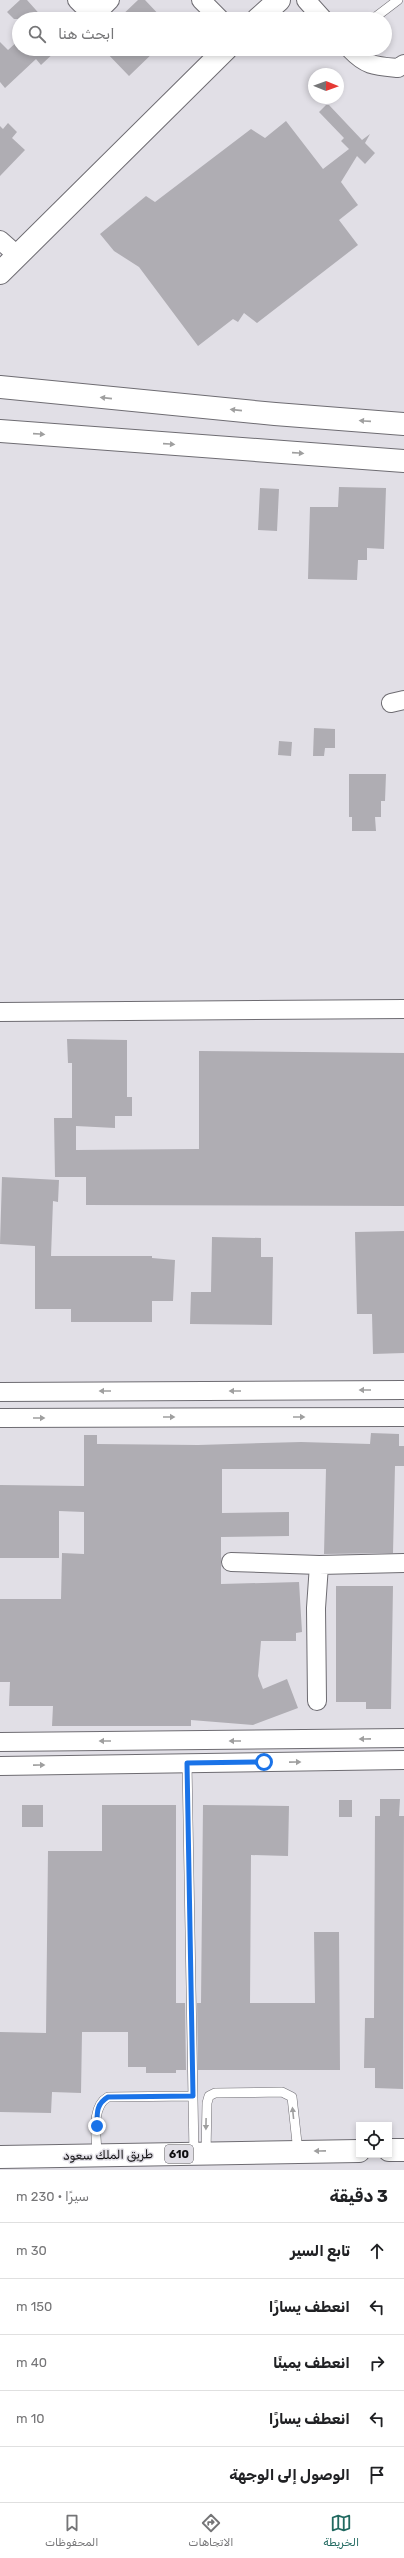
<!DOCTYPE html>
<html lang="ar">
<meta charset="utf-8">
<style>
body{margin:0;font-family:Rubik,"Noto Naskh Arabic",sans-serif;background:#f2f2f2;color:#202124;direction:rtl}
.controls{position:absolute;right:12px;bottom:12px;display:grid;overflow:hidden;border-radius:0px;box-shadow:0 2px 6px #0003}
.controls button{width:36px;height:36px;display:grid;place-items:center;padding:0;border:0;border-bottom:1px solid #e0e0e0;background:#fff;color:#202124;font:20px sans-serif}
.compass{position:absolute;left:308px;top:68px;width:36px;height:36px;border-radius:50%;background:#fff;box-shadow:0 2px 6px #0003;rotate:91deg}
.stop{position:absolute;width:12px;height:12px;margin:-9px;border:3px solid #1a73e8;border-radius:50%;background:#fff}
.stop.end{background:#1a73e8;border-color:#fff;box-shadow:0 1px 4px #0008}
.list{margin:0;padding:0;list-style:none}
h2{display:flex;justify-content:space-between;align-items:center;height:52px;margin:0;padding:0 16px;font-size:17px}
h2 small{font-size:13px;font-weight:400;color:#757577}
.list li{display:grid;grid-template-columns:26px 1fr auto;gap:12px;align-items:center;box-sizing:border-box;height:56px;padding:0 16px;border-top:1px solid #e0e0e0}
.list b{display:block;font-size:15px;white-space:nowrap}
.list em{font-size:13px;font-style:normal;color:#757577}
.icon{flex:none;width:22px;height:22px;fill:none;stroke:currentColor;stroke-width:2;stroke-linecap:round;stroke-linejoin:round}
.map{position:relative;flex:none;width:404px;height:2170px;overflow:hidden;direction:ltr}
.search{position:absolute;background:#fff;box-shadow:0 2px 6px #0003;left:12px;right:12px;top:12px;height:44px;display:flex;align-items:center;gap:10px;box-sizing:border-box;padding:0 14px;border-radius:22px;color:#757577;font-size:15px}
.sheet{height:332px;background:#fff}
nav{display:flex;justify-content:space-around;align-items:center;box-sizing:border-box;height:56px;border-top:1px solid #e0e0e0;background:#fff;font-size:11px;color:#757577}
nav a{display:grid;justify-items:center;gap:2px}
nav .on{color:#216960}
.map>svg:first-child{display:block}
</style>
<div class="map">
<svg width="404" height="2170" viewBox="0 0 404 2170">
<rect width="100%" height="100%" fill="#e1dfe6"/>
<!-- building -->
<path fill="#afadb3" d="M20,0h7l17,19h-30l-7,-7z
M138,0h7l18,19h-45z
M19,40v9h39l-17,16 -5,-6 -31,29 -5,-6v-40l8,8z
M103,49h54l-28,27z
M326,105h3l33,35 8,-6 -5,9 10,10 -10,11 -8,-8 -16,26 17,23 -19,15 19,25 -101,78 -13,-10 -6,9 -5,-3 -35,27 -59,-79 -25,-16 -14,-17 46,-38 9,6 96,-73 14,9 21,-17 37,48 26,-20 -8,-8 3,-3 -25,-26z
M8,123l9,9 -5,6 13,12 -25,26v-50l3,3z
M339,487l47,1 -2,61 -17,-1v12h-9l-1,20 -49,-1 2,-72h28z
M260,488l19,1 -2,42 -19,-1z
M314,728l21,1v19h-10l-1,8h-11z
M279,741l13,1 -1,14 -13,-1z
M349,774h37l-1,27h-4v16h-6l1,14h-24v-14h-3z
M67,1039l60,1v57h5v19h-17v12l-39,-2v24l123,-1v-98l205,2v153l-318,-1v-28h-31l-1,-59h18v-55h-4z
M2,1177l57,3 -1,22 -5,-1 -2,55h101v2l23,2 -2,41h-21v21h-81v-13h-36v-63l-35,-2z
M404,1231v122l-31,1 -1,-40h-15l-2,-82z
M212,1237l49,1v19h12l-1,68 -82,-1 1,-32h20z
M371,1433l28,1v12h5v20h-9l-2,87 -69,1 2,-85h-104v44l67,-1v24l-68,1v47l78,-2 3,50 -6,1v8h-35l-3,35 5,13 24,-10 11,29 -45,17 -62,-5v6h-139l1,-20h-44l1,-24h-10v-83h61l1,-46 22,1v-42l-25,-1v47h-59v-73l84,1v-51h13v9l101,1 103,-3 69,2z
M336,1586h57l-2,123h-25v-7h-30z
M380,1799h20l-1,17h5l-1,273 -28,-1v-20h-11l1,-50h9l1,-202h5z
M339,1800h13v17h-13z
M22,1805h21v22h-21z
M102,1805h74v198h9l1,67h-10v3h-30v-6h-18v-35h-46l-1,61 -29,-1 -1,21 -51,-1v-80l46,1 2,-182h54z
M203,1805l86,1 -1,50 -37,-1 -1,148h65l-1,-71h25l1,138h-142l-1,-67h4z"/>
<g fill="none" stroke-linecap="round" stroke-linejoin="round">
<!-- lane casing -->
<g stroke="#6e6c72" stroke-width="10">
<path id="lane" d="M373,19l25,-19
M187,1763l7,391
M206,2153l1,-50 2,-7 6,-3 67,-1 10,5 6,55
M97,2155c0,-17 -7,-48 11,-58l85,-1"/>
</g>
<!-- street casing -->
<g stroke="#6e6c72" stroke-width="20">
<path id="street" d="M77,0l5,5 19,4 9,-9
M201,0l19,19
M306,0l17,19
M350,49c16,17 25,17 48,19l6,-4
M0,240l17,15
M391,703l13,-3
M0,1012l404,-3
M0,1392l404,-2
M0,1418l404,-1
M231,1562l88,3
M317,1701l-1,-93 3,-43 85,-2
M0,1742l404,-4
M0,1766l404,-6"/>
</g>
<!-- secondary casing -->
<g stroke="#6e6c72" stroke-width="24">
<path id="secondary" d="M258,19l21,-19
M0,273l226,-224
M0,387l275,27 129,10
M0,431l404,30"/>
</g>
<!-- primary casing -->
<g stroke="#6e6c72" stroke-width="24">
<path id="primary" d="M389,2150h15
M0,2157l359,-6"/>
</g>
<!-- lane -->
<use href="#lane" stroke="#fff" stroke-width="9"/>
<!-- street -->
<use href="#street" stroke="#fff" stroke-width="18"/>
<!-- secondary -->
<use href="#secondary" stroke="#fff" stroke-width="22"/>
<!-- primary -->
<use href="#primary" stroke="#fff" stroke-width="22"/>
</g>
<!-- one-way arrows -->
<defs><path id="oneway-solid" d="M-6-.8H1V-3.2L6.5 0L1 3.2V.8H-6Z"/></defs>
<g fill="#9f9f9f">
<use href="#oneway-solid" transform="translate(106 398) rotate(-174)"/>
<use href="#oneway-solid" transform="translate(236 410) rotate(-174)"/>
<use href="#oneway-solid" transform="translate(365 421) rotate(-176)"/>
<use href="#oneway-solid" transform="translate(39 434) rotate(4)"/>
<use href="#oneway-solid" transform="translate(169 444) rotate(4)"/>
<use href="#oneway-solid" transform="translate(298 453) rotate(4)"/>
<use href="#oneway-solid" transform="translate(365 1390) rotate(180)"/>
<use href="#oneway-solid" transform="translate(105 1391) rotate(180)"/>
<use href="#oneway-solid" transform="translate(235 1391) rotate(180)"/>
<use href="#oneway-solid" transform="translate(169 1417)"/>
<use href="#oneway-solid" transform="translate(299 1417)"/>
<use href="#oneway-solid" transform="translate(39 1418)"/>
<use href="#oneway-solid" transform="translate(365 1739) rotate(179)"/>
<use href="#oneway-solid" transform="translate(105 1741) rotate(180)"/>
<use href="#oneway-solid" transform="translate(235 1741) rotate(180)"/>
<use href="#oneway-solid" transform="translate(295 1762) rotate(-1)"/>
<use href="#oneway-solid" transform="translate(39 1765) rotate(-1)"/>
<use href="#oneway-solid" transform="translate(293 2113) rotate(-96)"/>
<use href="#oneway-solid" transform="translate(206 2124) rotate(91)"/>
<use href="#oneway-solid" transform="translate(320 2151) rotate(179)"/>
</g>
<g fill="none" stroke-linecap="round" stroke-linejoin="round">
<!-- route -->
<path stroke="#1a73e8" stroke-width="5" d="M97,2126c0,-13 -1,-22 11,-29l85,-1 -6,-333 77,-1"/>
</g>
<g text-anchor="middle" stroke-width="3" stroke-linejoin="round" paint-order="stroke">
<!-- shield labels -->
<rect fill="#e1dfe6" stroke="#4e4d50" stroke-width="1" x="165" y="2145" width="28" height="18" rx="3"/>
<g font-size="11" font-weight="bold" fill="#0f0e10">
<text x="179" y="2158">610</text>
</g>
<!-- street labels -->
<g font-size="12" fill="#0f0e10" stroke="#e1dfe6">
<text transform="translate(108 2155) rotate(-1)" y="4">طريق الملك سعود</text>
</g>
</g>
</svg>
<div class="controls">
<button><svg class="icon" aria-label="locate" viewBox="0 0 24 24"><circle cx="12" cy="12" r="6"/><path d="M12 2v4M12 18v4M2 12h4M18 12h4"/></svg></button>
</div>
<svg class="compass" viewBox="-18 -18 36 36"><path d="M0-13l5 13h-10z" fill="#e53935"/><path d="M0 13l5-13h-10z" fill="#757577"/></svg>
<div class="stop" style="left:264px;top:1762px"></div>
<div class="stop end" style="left:97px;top:2126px"></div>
<div class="search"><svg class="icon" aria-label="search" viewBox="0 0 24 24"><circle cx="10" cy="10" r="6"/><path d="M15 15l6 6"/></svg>ابحث هنا</div>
</div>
<section class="sheet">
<h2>3 دقيقة<small>سيرًا · 230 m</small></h2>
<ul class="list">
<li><svg class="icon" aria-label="ahead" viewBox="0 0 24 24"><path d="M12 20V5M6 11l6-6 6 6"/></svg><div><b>تابع السير</b></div><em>30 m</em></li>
<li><svg class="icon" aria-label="left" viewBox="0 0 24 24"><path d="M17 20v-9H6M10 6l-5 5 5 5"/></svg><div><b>انعطف يسارًا</b></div><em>150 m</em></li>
<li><svg class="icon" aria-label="right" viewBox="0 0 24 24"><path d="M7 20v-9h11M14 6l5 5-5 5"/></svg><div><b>انعطف يمينًا</b></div><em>40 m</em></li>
<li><svg class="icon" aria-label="left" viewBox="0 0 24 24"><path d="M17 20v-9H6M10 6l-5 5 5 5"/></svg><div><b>انعطف يسارًا</b></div><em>10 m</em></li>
<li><svg class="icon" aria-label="arrive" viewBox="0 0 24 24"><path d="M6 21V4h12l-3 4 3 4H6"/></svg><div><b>الوصول إلى الوجهة</b></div></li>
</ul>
</section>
<nav>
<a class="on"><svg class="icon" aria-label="map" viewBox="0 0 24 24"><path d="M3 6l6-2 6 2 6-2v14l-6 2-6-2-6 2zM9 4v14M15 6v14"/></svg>الخريطة</a>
<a><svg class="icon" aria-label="directions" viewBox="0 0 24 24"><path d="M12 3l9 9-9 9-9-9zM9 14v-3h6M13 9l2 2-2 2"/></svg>الاتجاهات</a>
<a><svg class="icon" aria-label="saved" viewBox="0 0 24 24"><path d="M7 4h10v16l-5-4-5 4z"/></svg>المحفوظات</a>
</nav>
